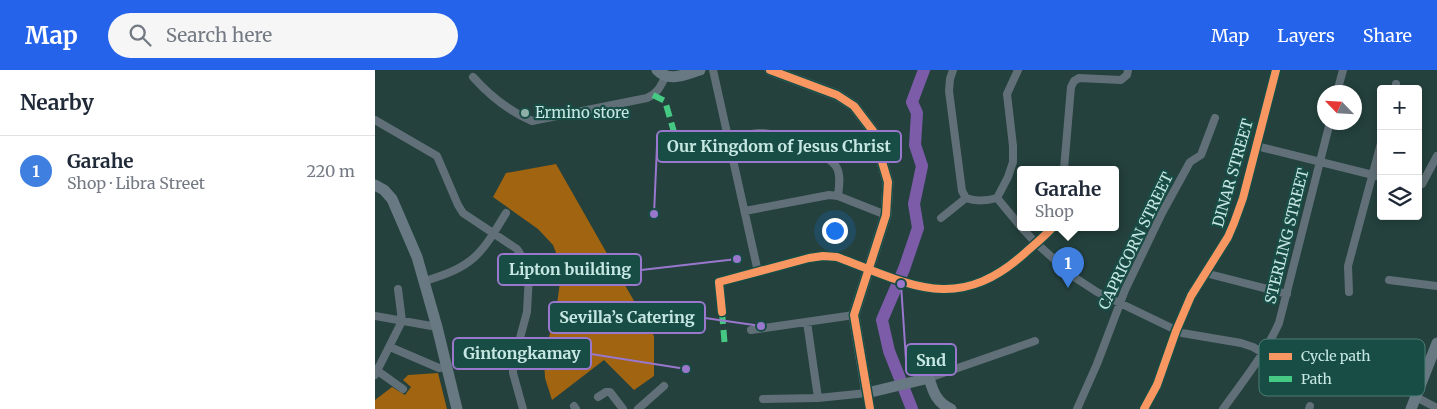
<!DOCTYPE html>
<meta charset="utf-8">
<style>
body{margin:0;font-family:Merriweather,serif;background:#f6f6f7;color:#1f2937}
.controls{position:absolute;right:15px;top:15px;display:grid;overflow:hidden;border-radius:5px;box-shadow:0 2px 8px #0003}
.controls button{width:45px;height:45px;display:grid;place-items:center;padding:0;border:0;border-bottom:1px solid #e0e1e3;background:#fff;color:#1f2937;font:25px sans-serif}
.compass{position:absolute;left:942px;top:15px;width:45px;height:45px;border-radius:50%;background:#fff;box-shadow:0 2px 8px #0003;rotate:295deg}
.you{position:absolute;left:459px;top:160px;width:18px;height:18px;margin:-12px;border:4px solid #fff;border-radius:50%;background:#1a73e8;box-shadow:0 0 0 8px #1a73e833}
.badge{display:grid;place-items:center;width:32px;height:32px;border-radius:50%;background:#2563eb;color:#fff;font-size:16px;font-weight:700}
.pin{position:absolute;translate:-50% -41px;filter:drop-shadow(0 1px 2px #0008)}
.pin::after{content:'';position:absolute;top:26px;width:18px;height:15px;background:inherit;clip-path:polygon(0 0,100% 0,50% 100%)}
.popup{position:absolute;left:642px;top:96px;width:102px;height:65px;box-sizing:border-box;display:grid;place-content:center;border-radius:5px;background:#fff;filter:drop-shadow(0 1px 4px #0005);font-size:16px;white-space:nowrap;color:#747a83}
.popup b{font-size:19px;color:#1f2937}
.popup::after{content:'';position:absolute;left:50%;top:100%;margin-left:-10px;border:10px solid transparent;border-top-color:#fff}
.list{margin:0;padding:0;list-style:none}
h2{display:flex;justify-content:space-between;align-items:center;height:65px;margin:0;padding:0 20px;font-size:21px}
h2 small{font-size:16px;font-weight:400;color:#747a83}
.list li{display:grid;grid-template-columns:32px 1fr auto;gap:15px;align-items:center;box-sizing:border-box;height:70px;padding:0 20px;border-top:1px solid #e0e1e3}
.list b{display:block;font-size:19px;white-space:nowrap}
.list p{margin:0;font-size:16px;white-space:nowrap;color:#747a83}
.list em{font-size:16px;font-style:normal;color:#747a83}
.icon{flex:none;width:28px;height:28px;fill:none;stroke:currentColor;stroke-width:2;stroke-linecap:round;stroke-linejoin:round}
.map{position:relative;flex:none;width:1062px;height:339px;overflow:hidden}
header{display:flex;align-items:center;gap:30px;box-sizing:border-box;height:70px;padding:0 25px;background:#2563eb;color:#fff}
header strong{font-size:24px}
nav{display:flex;gap:28px;margin-inline-start:auto;font-size:18px}
.search{width:350px;height:45px;background:#f6f6f7;display:flex;align-items:center;gap:12px;box-sizing:border-box;padding:0 18px;border-radius:28px;color:#747a83;font-size:19px}
main{display:flex}
aside{flex:1;background:#fff}
.map>svg:first-child{display:block}
</style>
<header>
<strong>Map</strong>
<div class="search"><svg class="icon" aria-label="search" viewBox="0 0 24 24"><circle cx="10" cy="10" r="6"/><path d="M15 15l6 6"/></svg>Search here</div>
<nav><a>Map</a><a>Layers</a><a>Share</a></nav>
</header>
<main>
<aside>
<h2>Nearby<small></small></h2>
<ul class="list">
<li><span class="badge" style="background:#3f7fe0">1</span><div><b>Garahe</b><p>Shop · Libra Street</p></div><em>220 m</em></li>
</ul>
</aside>
<div class="map">
<svg width="1062" height="339" viewBox="0 0 1062 339">
<rect width="100%" height="100%" fill="#24413d"/>
<!-- forest -->
<path fill="#a16410" d="M181,94l98,172v40l-20,14 -30,-30 -52,40 -7,-22 -1,-20 13,-54 5,-36 -9,-23 -15,-16 -45,-32 13,-24z
M63,303l9,36h-72v-9l17,-13 13,8 6,-8 -8,-7 5,-5z"/>
<g fill="none" stroke-linecap="round" stroke-linejoin="round">
<!-- river -->
<path stroke="#7c5ca9" stroke-width="12" d="M537,339l-23,-58 -7,-31 22,-51 14,-41 -4,-24 8,-38 -7,-21 2,-32 -5,-11 12,-32"/>
<!-- street -->
<path stroke="#617078" stroke-width="8" d="M338,0l45,202
M578,0l-3,9 -1,12 13,100 4,7
M98,7c17,19 36,34 59,44l115,-23c10,-4 14,-12 18,-21
M1020,19l1,-5
M962,22l6,-22
M0,50l62,36 21,49 5,8 54,36 7,11 5,14 -2,38 -14,52v9l10,36
M354,69c10,-2 21,-6 31,-6 17,0 68,19 77,35 4,8 2,19 1,28
M881,76l125,31
M689,99l7,-82 3,-6 5,-3 42,2 6,-5 1,-5
M1043,116l4,-2 15,-28
M591,128c11,4 20,3 31,0
M622,128l11,-21 5,-15v-16l-6,-52 11,-24
M622,128l24,29
M370,141l84,-16 9,1 48,19
M566,148l25,-20
M646,157l15,16 38,34 23,15 85,41 59,10 12,4 10,6
M830,203l82,21
M1014,210l48,6
M50,211c49,-15 55,-25 81,-68
M974,222l-1,-26 33,-123
M347,242l-3,-30 90,-24 14,-2 14,1c74,28 120,57 188,-4 9,-8 20,-17 28,-26
M0,246l62,11
M432,252l11,76
M376,260l103,-15
M15,277l49,21 8,-1
M0,299l28,20
M0,305l27,-54 -4,-32
M554,308l106,-37
M223,327l8,-5h4l13,17
M1041,327l21,11
M388,329l55,-1 49,-5 3,16
M199,336l2,3
M263,339l26,-23
M702,339l20,-45 28,-74 37,-77 28,-51 11,-7 14,-37
M769,339l13,-24 19,-54 15,-35 37,-59 6,-14 9,-25 33,-128
M848,339c20,-28 42,-55 56,-86l51,-201
M934,339l1,-3"/>
<!-- secondary -->
<path stroke="#687983" stroke-width="11" d="M282,0c12,13 29,4 43,0
M395,0l67,25 17,11 19,25 15,51 -2,33 -32,100 13,78 62,-15c4,14 8,25 22,31
M0,115l9,5 8,9 25,58 20,70 20,82
M1036,339l26,-66"/>
<!-- quiet -->
<path stroke="#46c982" stroke-width="6" stroke-dasharray="12 6" stroke-linecap="butt" d="M278,25l12,6 9,31
M347,242l3,36"/>
<!-- cycleway casing -->
<g stroke="#184d46" stroke-width="11">
<path id="cycleway" d="M395,0l67,25 17,11 19,25 15,51 -2,33 -32,100 16,94
M347,242l-3,-30 90,-24 14,-2 14,1c74,28 120,57 188,-4 9,-8 20,-17 28,-26
M769,339l13,-24 19,-54 15,-35 37,-59 6,-14 9,-25 33,-128"/>
</g>
<!-- cycleway -->
<use href="#cycleway" stroke="#f99763" stroke-width="8"/>
</g>
<!-- markers -->
<circle fill="#8eaea8" stroke="#184d46" stroke-width="2" cx="150" cy="43" r="5"/>
<g text-anchor="middle" stroke-width="4.5" stroke-linejoin="round" paint-order="stroke">
<!-- poi labels -->
<g font-size="15" fill="#c7e8e2" stroke="#184d46" text-anchor="start">
<text x="160" y="48">Ermino store</text>
</g>
<!-- street labels -->
<g font-size="15" fill="#c7e8e2" stroke="#184d46">
<text transform="translate(858 103) rotate(-74)" y="5">DINAR STREET</text>
<text transform="translate(912 166) rotate(-76)" y="5">STERLING STREET</text>
<text transform="translate(761 171) rotate(-64)" y="5">CAPRICORN STREET</text>
</g>
</g>
<!-- legend -->
<rect x="884" y="269" width="166" height="57" rx="8" fill="#184d46" stroke="#4d7c75" stroke-width="1"/>
<rect x="894" y="283" width="23" height="7" fill="#f99763"/>
<rect x="894" y="306" width="23" height="6" fill="#46c982"/>
<g font-size="14" fill="#c7e8e2">
<text x="926" y="291">Cycle path</text>
<text x="926" y="314">Path</text>
</g>
<!-- callouts -->
<path fill="none" stroke="#9977cd" stroke-width="2" d="M279 144L282 76M362 189L266 200M386 256L330 248M311 299L216 284M526 214L531 290"/>
<g fill="#9977cd" stroke="#184d46" stroke-width="2">
<circle cx="279" cy="144" r="5"/>
<circle cx="362" cy="189" r="5"/>
<circle cx="386" cy="256" r="5"/>
<circle cx="311" cy="299" r="5"/>
<circle cx="526" cy="214" r="5"/>
</g>
<g fill="#184d46" stroke="#9977cd" stroke-width="2">
<rect x="282" y="61" width="244" height="31" rx="5"/>
<rect x="123" y="184" width="143" height="31" rx="5"/>
<rect x="174" y="232" width="156" height="31" rx="5"/>
<rect x="78" y="268" width="138" height="31" rx="5"/>
<rect x="531" y="274" width="50" height="31" rx="5"/>
</g>
<g font-size="16" text-anchor="middle" font-weight="bold" fill="#c7e8e2">
<text x="404" y="82">Our Kingdom of Jesus Christ</text>
<text x="195" y="205">Lipton building</text>
<text x="252" y="253">Sevilla’s Catering</text>
<text x="147" y="289">Gintongkamay</text>
<text x="556" y="296">Snd</text>
</g>
</svg>
<div class="controls">
<button>+</button>
<button>−</button>
<button><svg class="icon" aria-label="layers" viewBox="0 0 24 24"><path d="M12 4l9 5-9 5-9-5zM3 14l9 5 9-5"/></svg></button>
</div>
<svg class="compass" viewBox="-18 -18 36 36"><path d="M0-13l5 13h-10z" fill="#e53935"/><path d="M0 13l5-13h-10z" fill="#747a83"/></svg>
<div class="you"></div>
<div class="pin badge" style="left:693px;top:218px;background:#3f7fe0">1</div>
<div class="popup"><b>Garahe</b>Shop</div>
</div>
</main>
